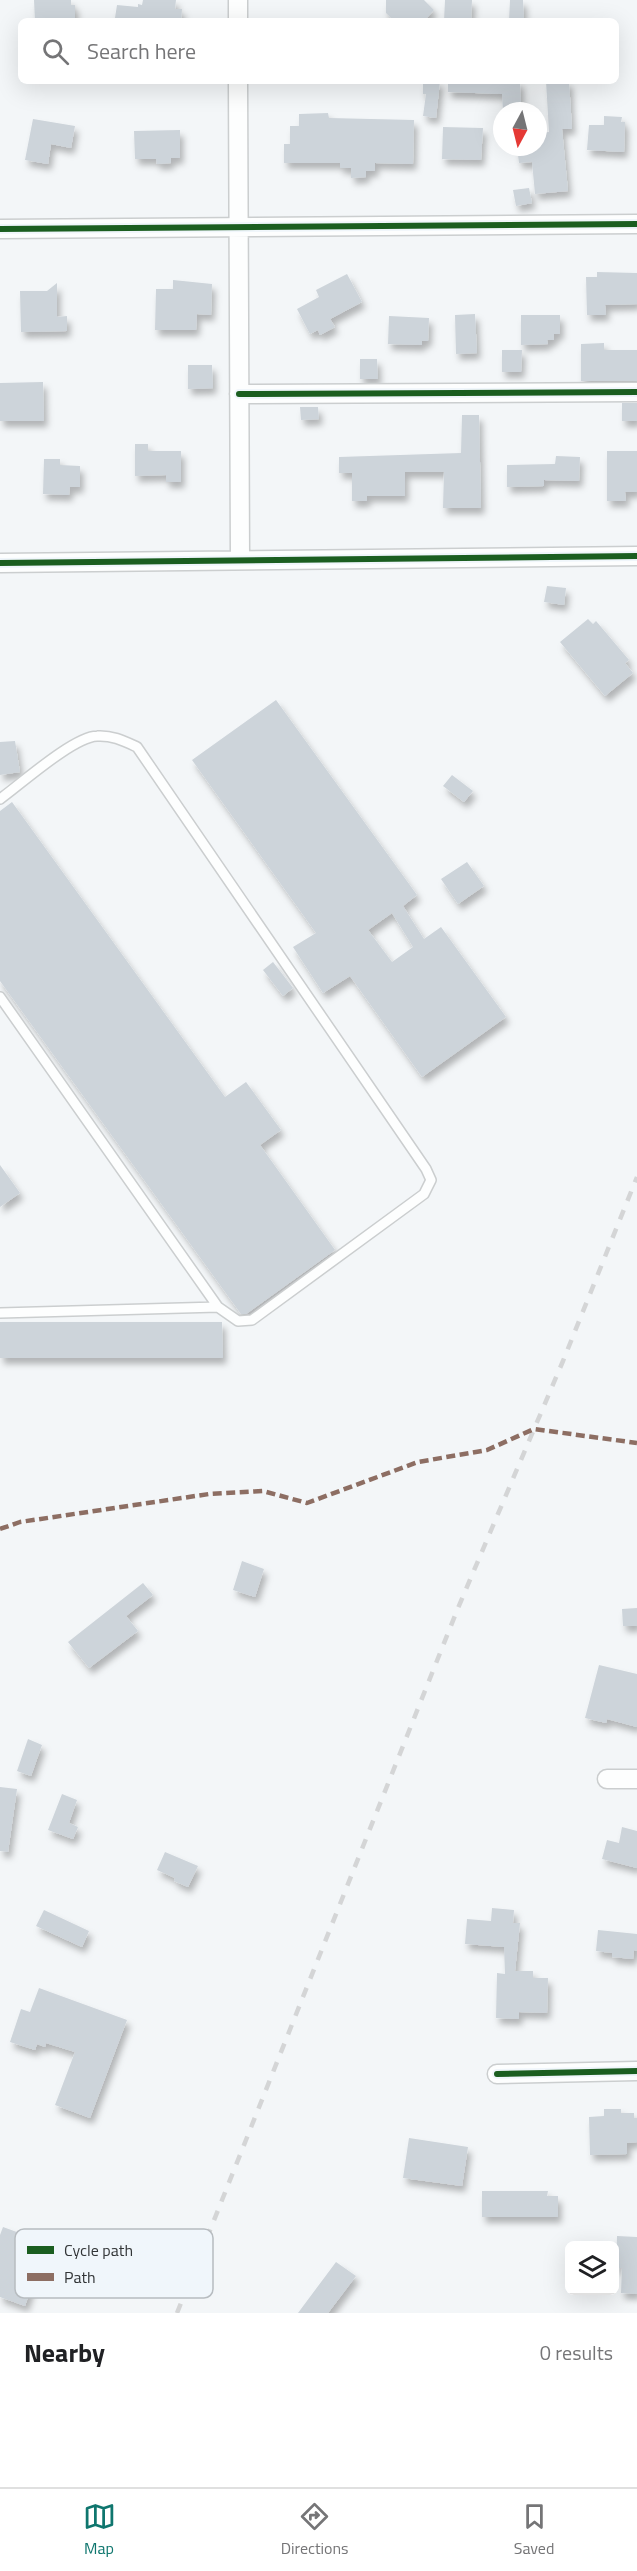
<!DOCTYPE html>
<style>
body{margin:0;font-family:"Titillium Web",sans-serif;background:#f6f6f6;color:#202124}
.controls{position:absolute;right:18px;bottom:18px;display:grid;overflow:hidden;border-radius:9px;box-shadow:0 6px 24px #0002}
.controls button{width:54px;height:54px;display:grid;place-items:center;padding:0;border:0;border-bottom:2px solid #e0e0e0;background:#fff;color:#202124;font:30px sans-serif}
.compass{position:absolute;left:493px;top:102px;width:54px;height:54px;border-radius:50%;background:#fff;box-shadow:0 6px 24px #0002;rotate:187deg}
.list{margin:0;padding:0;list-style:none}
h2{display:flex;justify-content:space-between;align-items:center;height:78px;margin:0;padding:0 24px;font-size:26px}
h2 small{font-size:20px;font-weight:400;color:#757577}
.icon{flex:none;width:33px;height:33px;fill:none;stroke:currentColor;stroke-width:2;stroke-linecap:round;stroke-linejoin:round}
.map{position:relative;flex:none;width:637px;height:2313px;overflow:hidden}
.search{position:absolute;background:#fff;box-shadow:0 6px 24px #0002;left:18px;right:18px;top:18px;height:66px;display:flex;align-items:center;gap:15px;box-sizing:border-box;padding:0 21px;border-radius:9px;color:#757577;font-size:22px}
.sheet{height:174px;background:#fff}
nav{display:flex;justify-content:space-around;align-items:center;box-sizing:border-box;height:84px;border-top:2px solid #e0e0e0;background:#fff;font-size:16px;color:#757577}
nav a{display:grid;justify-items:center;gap:3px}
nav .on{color:#0f766e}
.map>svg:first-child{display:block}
</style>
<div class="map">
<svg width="637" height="2313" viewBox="0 0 637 2313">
<defs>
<filter id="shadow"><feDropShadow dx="3.5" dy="6" stdDeviation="3" flood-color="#0004"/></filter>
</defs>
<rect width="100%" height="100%" fill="#f3f6f8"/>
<!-- building -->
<path fill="#cdd4da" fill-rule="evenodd" filter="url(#shadow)" d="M34,0h37v5h4v16h-40z
M143,0h33l-1,9h7l-1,12 -66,-3 2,-13 21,2v-3l4,1z
M386,0h38l10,10 -10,11h-30l-8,-8z
M445,0h27l-1,21h-27z
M510,0h13l1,21h-15z
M423,81h17l-4,37 -13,-2 3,-22h-3z
M448,81h72l1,30h-18l-1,-17 -54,-2z
M546,81h23l3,48h-10l6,62 -33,3 -3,-32 -13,1 -2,-16h21v-14l11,-1z
M328,113l1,5 85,2 -1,44 -38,-1v8h-9v6l-15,1v-10h-11v-5h-56v-19h6v-18h9v-12z
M604,116l18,1 -1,5h4l-1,30 -37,-2 2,-25h15z
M33,119l42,7 -4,22 -20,-4 -3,20 -23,-4z
M443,127l40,1 -2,32 -39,-1z
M180,130v28h-9v5l-14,1 -1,-5h-21l-1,-28z
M529,188l3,15 -16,3 -3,-16z
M597,272l40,1v31l-32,1 1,10h-19l-1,-38h11z
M347,274l15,28 -32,17 5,8 -15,8 -2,-5 -8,4 -13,-25 22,-12 -3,-7z
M173,280l39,4 -1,31 -14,-1 -1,16h-41l1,-41h17z
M57,283v34l10,-1v15l-46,1 -1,-41h27z
M475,314l2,39 -21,1 -1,-39z
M521,315h39v19h-6v6h-7l1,4 -27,1z
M389,316l40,2 -1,23h-6v4l-34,-1z
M604,343v7h33v31h-56v-37z
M502,350h20l-1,22h-19z
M360,359h17l1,20h-18z
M188,365h24l1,23 -25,1z
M43,382l1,39h-44v-38z
M622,403h15v18h-15z
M300,407h18l1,12 -18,1z
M462,415h17l2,93h-38l1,-36h-39v24h-38v5h-15v-28h-13v-16l122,-4z
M135,444h13v7h33v31h-15v-7l-31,1z
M607,451h30v41h-12l1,9h-19z
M556,456l24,1 -1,24 -35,-1v6l-37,1v-22l48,-1z
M44,459h16v6l20,1v21h-10l-1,8 -26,-1z
M547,586l19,2 -2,17 -20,-3z
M588,619l5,5 3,-3 33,39 -4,3 8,10 -28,23 -45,-54z
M276,700l141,195 -14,11 21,33 17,-12 65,90 -84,60 -72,-101 -27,17 -30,-46 23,-14 -124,-173zM392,913l21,34 -21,15 -24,-32z
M15,741l5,31 -20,3v-33z
M452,775l21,16 -9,11 -21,-16z
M12,802l213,295 21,-15 35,48 -21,15 75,105 -89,64h-5l-241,-333v-170z
M467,862l17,24 -26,18 -17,-25z
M273,962l20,26 -10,8 -20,-26z
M0,1165l20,28 -20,14z
M0,1322h222l1,36h-223z
M242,1561l22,8 -9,28 -22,-7z
M143,1583l10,12 -27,21 12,15 -49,37 -21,-26z
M637,1608v18h-14l-1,-17z
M599,1665l38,9v53l-30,-8 -1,4 -21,-5z
M28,1739l14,6 -11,31 -14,-5z
M0,1787l17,2 -9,63 -8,-1z
M62,1794l15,6 -8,23 9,4 -5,12 -25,-9z
M622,1827l15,4v37l-35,-9 5,-19 12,3z
M165,1852l33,14 -10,21 -14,-6 1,-3 -18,-8z
M492,1908l22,2 -1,13h7l-5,48h18v7h15l-1,35 -28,-1v7l-23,-1 1,-45 8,1 -1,-27 -39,-3 2,-25 24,2z
M44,1910l45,21 -7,16 -46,-21z
M598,1930l39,4v17l-3,-1 -1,9 -21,-2v-4l-16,-2z
M39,1988l88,32 -37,98 -35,-13 20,-53 -29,-9 -1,4 -8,-3 -2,6 -25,-8 11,-33 9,3z
M604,2109h17v4h13v5h3v24l-10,1v11l-37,1 -1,-38 15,-1z
M409,2138l59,9 -6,39 -59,-8z
M482,2191h66l-1,5h11v21h-76z
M3,2227l44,16 -22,63 -25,-9v-62z
M617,2236l20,1v57l-16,-1 1,-25h-6z
M336,2262l20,14 -28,37h-30z"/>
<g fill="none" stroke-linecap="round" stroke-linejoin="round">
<!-- lane casing -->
<g stroke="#cbcecf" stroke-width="12">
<path id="lane" d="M0,799c21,-15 73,-62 97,-63 15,-1 27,5 40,11l289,422 5,11 -7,14 -172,126 -14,1 -20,-14 -218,6
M0,997l218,310"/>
</g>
<!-- street casing -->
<g stroke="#cbcecf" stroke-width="21">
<path id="street" d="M238,0v21
M238,81l2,478
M0,229l637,-5
M239,394l398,-2
M0,563l637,-7
M607,1779h30
M497,2074l140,-3"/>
</g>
<!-- lane -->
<use href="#lane" stroke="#fdfefe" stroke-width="9"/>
<!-- street -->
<use href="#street" stroke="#fdfefe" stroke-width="18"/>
<!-- rail -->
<path stroke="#d4d5d6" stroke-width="4.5" stroke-dasharray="10 10" stroke-linecap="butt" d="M177,2313l281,-705 105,-247 74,-184"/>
<!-- quiet -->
<path stroke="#8d6e63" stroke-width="4.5" stroke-dasharray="9 4.5" stroke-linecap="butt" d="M0,1529l20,-7 189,-28 54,-3 44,12 111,-41 69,-12 47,-21 103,14"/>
<!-- cycleway casing -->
<g stroke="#f0f6fb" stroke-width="10">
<path id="cycleway" d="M0,229l637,-5
M239,394l398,-2
M0,563l637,-7
M497,2074l140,-3"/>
</g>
<!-- cycleway -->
<use href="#cycleway" stroke="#1b5e20" stroke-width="6"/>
</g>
<!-- legend -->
<rect x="15" y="2229" width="198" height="69" rx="9" fill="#f0f6fb" stroke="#b7bcc0" stroke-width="1.5"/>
<rect x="27" y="2246" width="27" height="8" fill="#1b5e20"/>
<rect x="27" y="2273" width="27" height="8" fill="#8d6e63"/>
<g font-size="16" fill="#323537">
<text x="64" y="2256">Cycle path</text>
<text x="64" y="2283">Path</text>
</g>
</svg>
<div class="controls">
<button><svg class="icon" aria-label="layers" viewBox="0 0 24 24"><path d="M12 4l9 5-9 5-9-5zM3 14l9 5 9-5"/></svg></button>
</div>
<svg class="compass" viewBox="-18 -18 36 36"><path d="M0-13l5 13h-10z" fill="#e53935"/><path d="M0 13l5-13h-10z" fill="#757577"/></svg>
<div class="search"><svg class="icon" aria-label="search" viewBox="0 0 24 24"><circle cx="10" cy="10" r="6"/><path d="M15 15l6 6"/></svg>Search here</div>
</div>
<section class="sheet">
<h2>Nearby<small>0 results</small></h2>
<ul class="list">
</ul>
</section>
<nav>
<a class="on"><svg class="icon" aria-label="map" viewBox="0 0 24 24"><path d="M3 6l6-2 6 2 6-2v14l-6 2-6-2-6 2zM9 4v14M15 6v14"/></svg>Map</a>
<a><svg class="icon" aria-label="directions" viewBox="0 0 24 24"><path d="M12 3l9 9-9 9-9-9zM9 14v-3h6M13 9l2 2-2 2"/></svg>Directions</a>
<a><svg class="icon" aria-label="saved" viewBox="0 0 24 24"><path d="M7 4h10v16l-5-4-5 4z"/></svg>Saved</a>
</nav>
